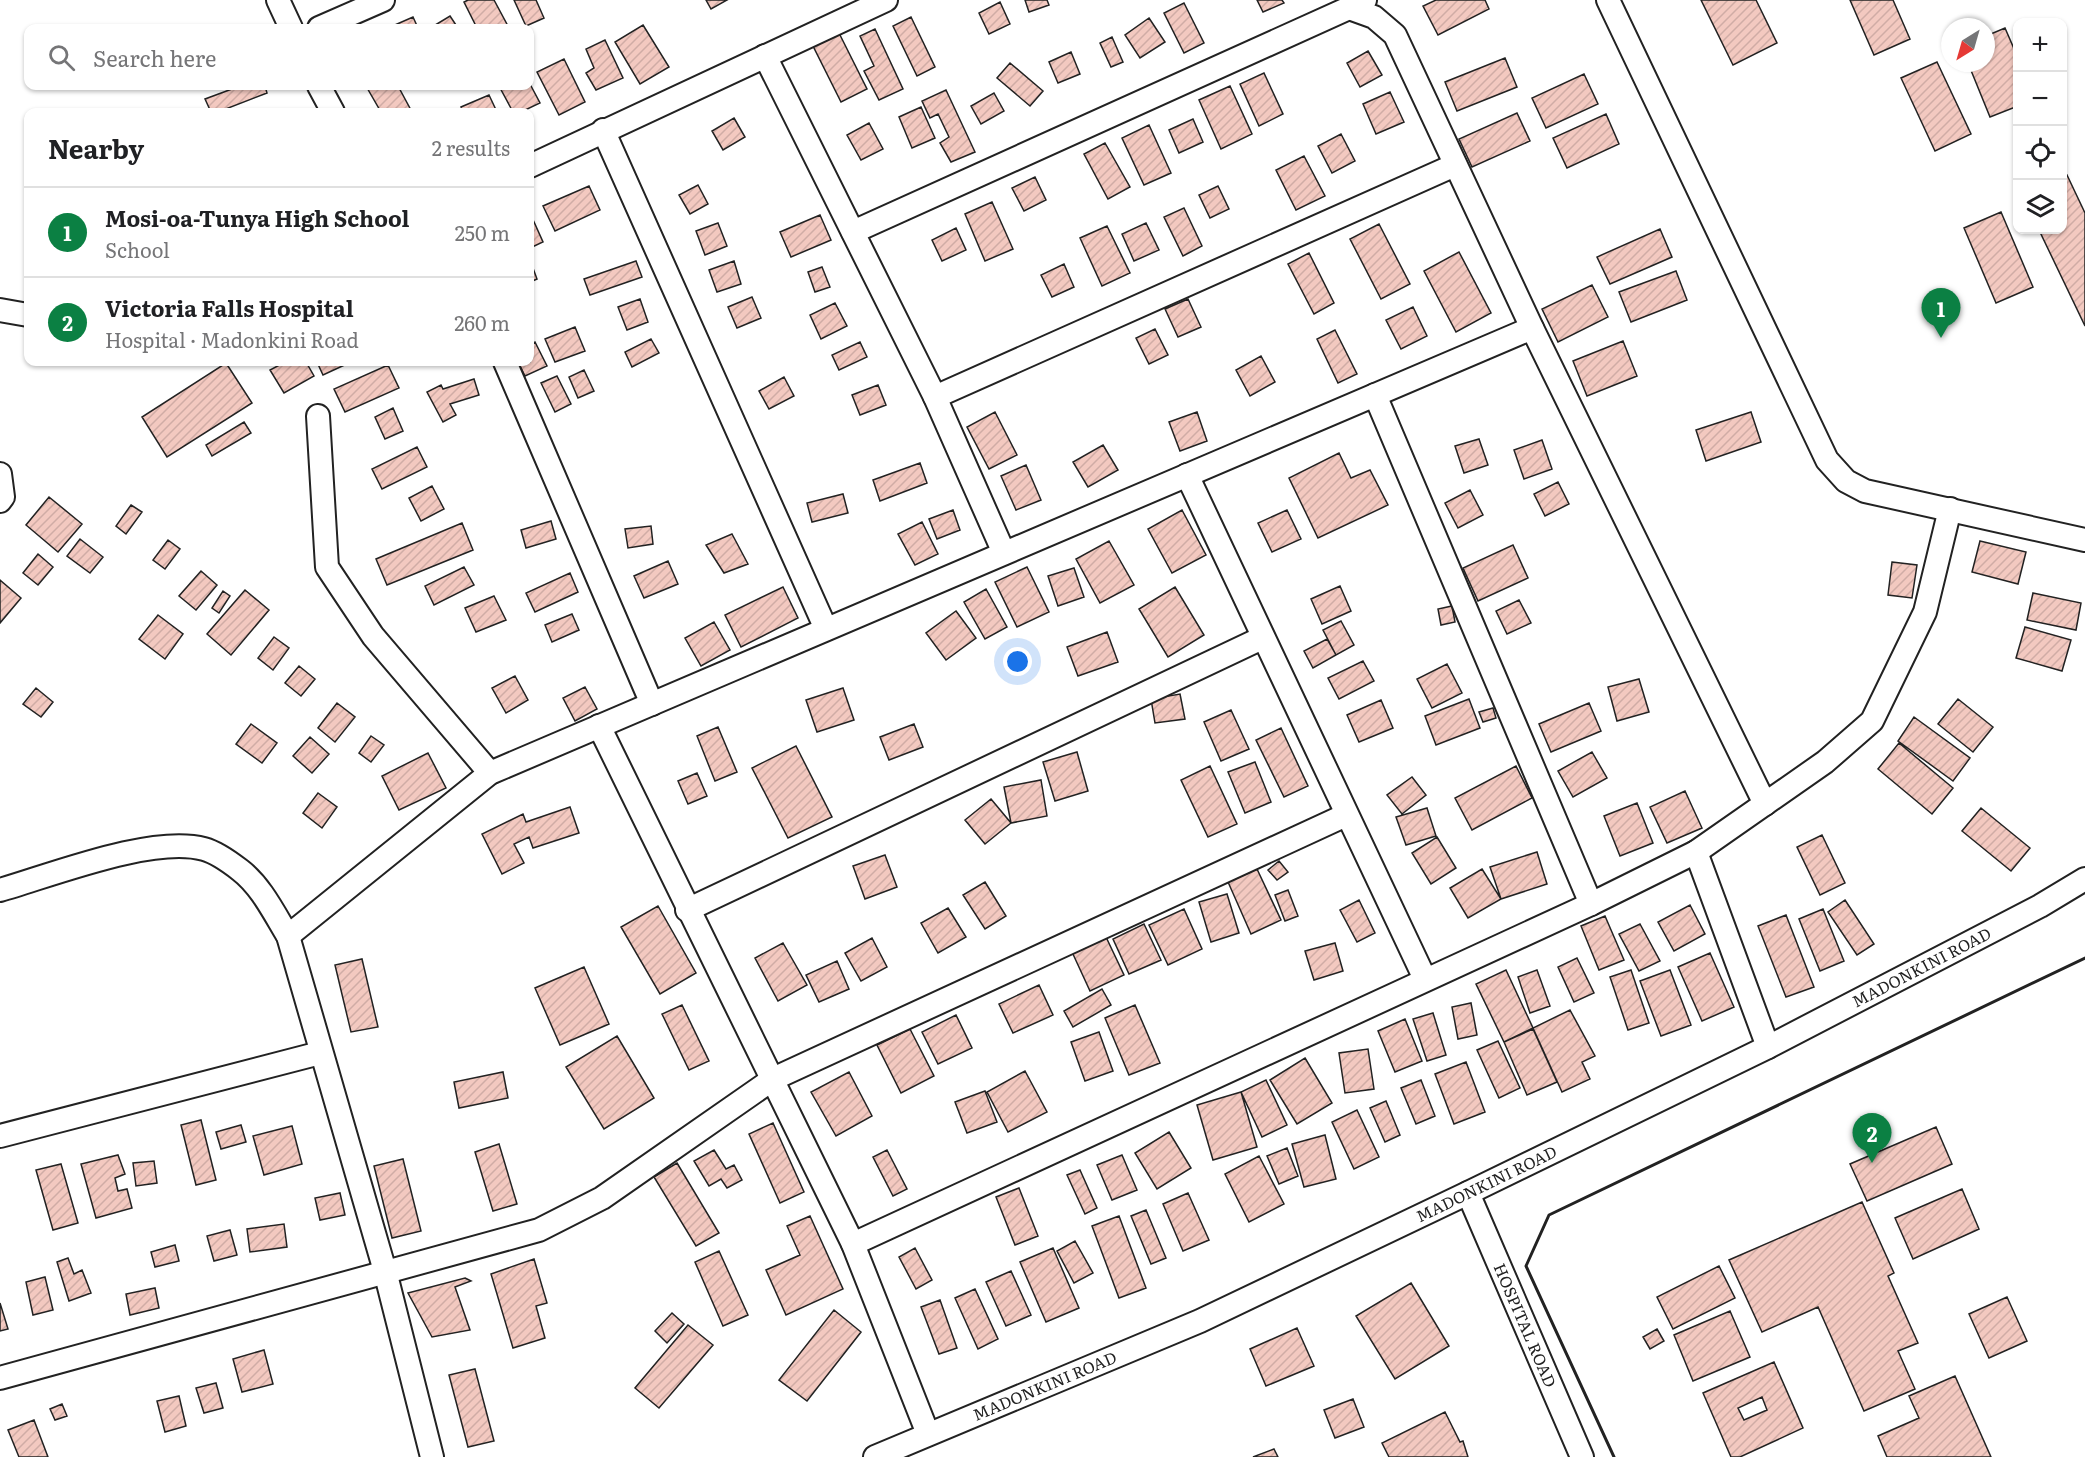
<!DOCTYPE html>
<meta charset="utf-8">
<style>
body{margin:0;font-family:Literata,serif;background:#f6f6f6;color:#202124}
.controls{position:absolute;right:18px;top:18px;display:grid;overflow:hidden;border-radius:12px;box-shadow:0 2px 4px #0004}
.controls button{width:54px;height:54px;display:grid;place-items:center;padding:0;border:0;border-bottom:2px solid #e0e0e0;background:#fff;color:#202124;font:30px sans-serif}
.compass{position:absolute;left:1941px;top:18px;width:54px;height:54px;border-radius:50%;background:#fff;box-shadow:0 2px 4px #0004;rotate:217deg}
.you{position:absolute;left:1018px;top:662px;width:21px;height:21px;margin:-15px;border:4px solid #fff;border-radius:50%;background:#1a73e8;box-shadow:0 0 0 9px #1a73e833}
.badge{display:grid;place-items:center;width:39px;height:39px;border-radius:50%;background:#0b8043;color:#fff;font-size:20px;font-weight:700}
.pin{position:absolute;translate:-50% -50px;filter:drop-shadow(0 2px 3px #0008)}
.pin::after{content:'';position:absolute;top:32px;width:21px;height:18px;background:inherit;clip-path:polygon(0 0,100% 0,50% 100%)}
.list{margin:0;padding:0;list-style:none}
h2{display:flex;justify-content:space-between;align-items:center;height:78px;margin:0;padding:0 24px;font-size:26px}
h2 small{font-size:20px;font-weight:400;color:#757577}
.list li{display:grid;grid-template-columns:39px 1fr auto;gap:18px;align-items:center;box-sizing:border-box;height:90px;padding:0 24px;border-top:2px solid #e0e0e0}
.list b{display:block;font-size:22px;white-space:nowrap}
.list p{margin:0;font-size:20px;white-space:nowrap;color:#757577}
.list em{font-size:20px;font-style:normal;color:#757577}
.icon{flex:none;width:33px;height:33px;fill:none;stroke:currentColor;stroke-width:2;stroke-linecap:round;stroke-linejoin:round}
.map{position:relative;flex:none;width:2085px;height:1457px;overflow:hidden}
.search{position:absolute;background:#fff;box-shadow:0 2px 4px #0004;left:24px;top:24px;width:510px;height:66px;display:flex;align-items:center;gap:15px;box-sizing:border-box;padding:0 21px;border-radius:12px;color:#757577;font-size:22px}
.panel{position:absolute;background:#fff;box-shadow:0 2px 4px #0004;left:24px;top:108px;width:510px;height:258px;border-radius:12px}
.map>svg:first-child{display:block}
</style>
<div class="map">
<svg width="2085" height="1457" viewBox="0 0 2085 1457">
<defs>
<pattern id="building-hatch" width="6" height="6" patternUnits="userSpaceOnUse" patternTransform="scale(1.5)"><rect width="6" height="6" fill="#f3c9c0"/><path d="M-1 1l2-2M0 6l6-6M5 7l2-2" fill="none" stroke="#d0aca5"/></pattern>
</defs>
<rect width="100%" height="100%" fill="#fff"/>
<!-- building -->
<path fill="url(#building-hatch)" stroke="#222" stroke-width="1.5" fill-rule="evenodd" d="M468,0h26l15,28h-32l-13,-26z
M514,0h22l8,18 -18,8z
M706,0h21l-16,9z
M1025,0h22l2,5 -20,7z
M1257,0h25l2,3 -21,9z
M1436,0h49l4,9 -51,26 -15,-29z
M1701,0h55l21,43 -44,22z
M1850,0h43l17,39 -36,16z
M1000,2l10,22 -21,10 -10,-21z
M1184,3l20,40 -20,10 -20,-40z
M450,16l8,12h-25l-1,-1z
M413,17l5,11h-30z
M911,17l24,50 -18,9 -24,-50z
M1149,18l16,24 -25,16 -15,-23z
M643,25l26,42 -29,17 -25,-42z
M2005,28l13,30v48l-28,11 -22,-54h18v-27z
M837,29l30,60 -26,13 -30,-60z
M875,29l28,60 -24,11 -15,-29 10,-5 -14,-30z
M1112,37l11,25 -12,5 -11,-24z
M605,40l18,38 -27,12 -10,-17 8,-5 -8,-19z
M1368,51l14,24 -22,12 -13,-24z
M1071,52l9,22 -22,9 -9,-21z
M1505,58l12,29 -60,24 -12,-29z
M564,59l21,43 -26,13 -22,-43z
M1937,62l34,72 -36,17 -34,-73z
M1010,63l33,28 -13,15 -33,-28z
M1264,73l19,41 -24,12 -19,-42z
M1584,74l14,30 -52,24 -14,-30z
M530,84l10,19 -19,9h-8l-14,-26z
M240,86h25l2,7 -49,19h-7l-6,-13z
M366,86h32l14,26h-31z
M1230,86l22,48 -31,15 -22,-49z
M946,90l29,62 -24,10 -11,-19 9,-6 -11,-23 -8,4 -8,-17z
M1390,92l14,30 -28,12 -13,-30z
M994,93l10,18 -23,13 -10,-18z
M489,95l8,17h-34l-2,-5z
M921,107l14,31 -23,10 -13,-31z
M1517,113l13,28 -58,26 -13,-28z
M1606,114l13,30 -52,24 -14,-30z
M734,118l11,19 -22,13 -11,-19z
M1193,119l10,23 -24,11 -10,-23z
M869,123l14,26 -22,11 -14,-25z
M1149,125l22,48 -27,12 -22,-47z
M1341,134l14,27 -23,12 -14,-27z
M1105,143l25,44 -22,12 -24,-45z
M1304,156l21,40 -29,14 -20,-40z
M2067,175l18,38v113l-46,-96h23v-53z
M1035,177l11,23 -22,11 -12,-23z
M698,185l10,19 -18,10 -11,-19z
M589,186l11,24 -45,21 -12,-25z
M1218,186l11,23 -19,9 -11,-23z
M992,202l21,47 -28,12 -20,-47z
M1184,208l18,38 -19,10 -19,-39z
M2001,212l32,75 -37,16 -32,-75z
M530,213l13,29 -13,6z
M820,215l11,25 -40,17 -11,-25z
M718,223l9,23 -22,9 -9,-24z
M1146,223l13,27 -25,11 -12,-27z
M1379,224l31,60 -29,15 -31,-60z
M1107,226l23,47 -28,13 -22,-48z
M956,228l10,22 -24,11 -10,-21z
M1660,229l12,28 -62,27 -13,-27z
M1459,252l32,61 -35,19 -32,-61z
M1309,253l25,50 -20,11 -26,-50z
M530,260l7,19 -7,3z
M636,261l6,16 -52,18 -6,-16z
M734,261l7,23 -24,8 -8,-22z
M1064,264l10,23 -22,10 -11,-22z
M822,267l8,20 -15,5 -7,-20z
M1676,271l11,29 -56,22 -12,-30z
M1592,285l16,32 -50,25 -16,-33z
M752,297l9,21 -24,10 -9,-21z
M640,299l8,23 -21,8 -9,-23z
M1188,299l13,28 -23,10 -13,-28z
M835,303l12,23 -26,13 -11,-24z
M1413,307l14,29 -26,13 -15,-29z
M575,327l10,24 -30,11 -10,-23z
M1155,329l13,26 -19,9 -13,-26z
M1335,330l22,44 -19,9 -21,-44z
M651,339l8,14 -27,14 -7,-15z
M1623,341l14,35 -50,20 -14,-35z
M535,342l12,24 -22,10 -7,-14h12v-17z
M860,342l7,15 -28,13 -7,-15z
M1261,356l14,26 -25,14 -14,-26z
M285,362h21l8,14 -30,17 -14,-23z
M317,362h34l-28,13z
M226,363l26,40 -85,54 -25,-40z
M388,365l11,23 -54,24 -11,-23z
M584,370l10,21 -16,7 -9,-21z
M557,376l14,28 -16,8 -14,-29z
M784,377l10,19 -25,13 -10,-18z
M474,379l5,16 -29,9 6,11 -13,7 -16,-30 14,-7 2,4z
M878,385l8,20 -26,10 -8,-20z
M393,408l10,23 -18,8 -10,-22z
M995,412l22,43 -28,14 -22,-42z
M1197,412l10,29 -27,10 -11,-29z
M1751,412l10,30 -55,19 -10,-31z
M244,422l7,11 -39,23 -6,-11z
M1479,439l9,26 -24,8 -9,-27z
M1542,440l10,29 -28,10 -10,-29z
M1103,445l15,25 -30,17 -15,-25z
M417,447l10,20 -45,22 -10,-20z
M1339,453l12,25 19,-8 18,35 -70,33 -29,-60z
M920,463l7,20 -47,18 -7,-21z
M1026,465l15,35 -25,10 -15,-34z
M1558,482l11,22 -24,12 -11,-22z
M432,486l12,23 -23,12 -12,-23z
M1470,490l13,25 -25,13 -13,-25z
M843,494l5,19 -36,9 -5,-19z
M49,497l33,27 -24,28 -32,-27z
M131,505l11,7 -16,22 -10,-8z
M953,510l7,20 -23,9 -8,-20z
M1182,510l24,45 -34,18 -24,-44z
M1287,510l14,29 -29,13 -14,-29z
M551,521l5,18 -30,9 -5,-18z
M922,522l16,32 -23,11 -17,-31z
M462,523l11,27 -86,35 -11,-26z
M651,526l2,18 -25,4 -3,-19z
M732,534l16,30 -24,9 -18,-28z
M80,539l23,18 -13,16 -23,-17z
M168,540l12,9 -15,20 -12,-9z
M1109,541l25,44 -34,18 -24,-44z
M1980,541l46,11 -8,32 -46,-12z
M1513,545l15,33 -50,23 -15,-33z
M38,554l15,13 -15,18 -15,-12z
M668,561l10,23 -34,14 -10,-22z
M1892,562l25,3 -5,33 -24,-3z
M464,567l10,18 -40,20 -9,-19z
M1027,567l22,45 -32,15 -22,-45z
M1074,568l10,29 -26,9 -10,-30z
M201,571l16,14 -21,25 -17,-14z
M570,573l8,19 -43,20 -9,-19z
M0,580l21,18 -21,25z
M1340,586l11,25 -29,13 -11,-25z
M783,587l15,31 -57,29 -16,-32z
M1175,587l29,48 -36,22 -29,-48z
M986,589l21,38 -22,12 -21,-37z
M245,590l24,20 -38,45 -24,-21z
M223,591l7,5 -11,17 -7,-5z
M2033,593l48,10 -5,27 -49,-10z
M494,596l12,24 -30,12 -11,-24z
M1519,600l12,23 -24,11 -11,-23z
M1452,606l3,16 -14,3 -3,-16z
M956,611l20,27 -30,22 -20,-27z
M572,614l7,16 -27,12 -7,-17z
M158,615l25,19 -18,25 -26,-20z
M1341,621l13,24 -18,10 -13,-25z
M714,622l16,28 -29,16 -16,-28z
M2025,627l46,13 -9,31 -46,-13z
M1107,632l11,30 -40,14 -11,-29z
M274,637l15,11 -16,22 -15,-12z
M1327,639l9,16 -23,13 -9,-17z
M1363,661l11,20 -35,18 -11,-21z
M1447,664l15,29 -30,15 -15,-29z
M299,666l16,13 -14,17 -16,-13z
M515,676l13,24 -22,13 -14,-25z
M1639,679l10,33 -32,9 -9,-34z
M585,687l12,22 -22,12 -12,-23z
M36,688l17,14 -12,15 -18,-13z
M843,688l11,32 -37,12 -11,-32z
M1180,694l5,25 -30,4 -4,-24z
M1469,699l11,29 -44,17 -11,-29z
M1958,699l35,28 -20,25 -35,-28z
M1381,700l12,28 -34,14 -12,-27z
M337,703l18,14 -20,25 -17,-14z
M1589,703l12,28 -50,21 -12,-28z
M1493,708l3,10 -13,4 -4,-10z
M1231,710l18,39 -28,12 -17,-39z
M1914,717l56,41 -17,23 -55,-40z
M251,724l26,19 -15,20 -26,-19z
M914,724l9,23 -34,13 -9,-23z
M718,727l19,45 -22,9 -18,-45z
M1281,728l27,58 -24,11 -28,-57z
M371,736l13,9 -13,17 -12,-9z
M310,737l19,17 -17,19 -19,-17z
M1899,743l54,45 -21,26 -54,-45z
M796,746l36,71 -44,21 -36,-70z
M1077,752l11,39 -33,10 -12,-39z
M1592,752l15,26 -34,19 -15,-26z
M428,753l18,35 -47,22 -17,-34z
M1255,762l16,40 -26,11 -17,-41z
M1210,766l27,58 -29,13 -27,-57z
M1516,766l16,32 -60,32 -17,-32z
M697,773l10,23 -19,8 -10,-23z
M1412,777l14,18 -24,19 -15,-19z
M1041,780l6,36 -36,7 -7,-36z
M1685,791l17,37 -35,15 -17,-36z
M318,793l19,14 -15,21 -19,-15z
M991,799l20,24 -26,21 -20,-24z
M1637,803l16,40 -33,13 -16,-40z
M570,807l9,26 -46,15 -4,-11 -15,7 10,19 -22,11 -20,-40 41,-20 3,8z
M1427,808l9,28 -30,9 -10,-28z
M1981,808l49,40 -19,23 -49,-40z
M1822,835l23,48 -25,12 -23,-48z
M1437,837l19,31 -25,16 -19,-31z
M1537,852l10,32 -46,15 -11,-32z
M885,855l12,32 -32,12 -12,-33z
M1279,861l9,11 -11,8 -9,-10z
M1257,869l24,51 -30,14 -23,-52z
M1482,869l19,30 -33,19 -18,-30z
M985,882l21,34 -21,13 -22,-34z
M1288,890l10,26 -13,5 -10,-26z
M1227,894l12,39 -28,9 -12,-40z
M1359,900l16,33 -18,9 -17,-32z
M1845,900l29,44 -17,11 -29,-43z
M1690,905l15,29 -31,17 -16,-29z
M658,906l38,67 -36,21 -39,-67z
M948,908l18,29 -28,16 -17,-30z
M1184,909l18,40 -34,16 -19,-40z
M1823,909l21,52 -24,10 -21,-52z
M1786,915l28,72 -28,10 -28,-71z
M1605,916l19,44 -25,10 -18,-44z
M1144,924l17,36 -32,14 -16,-35z
M1640,924l20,37 -21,10 -20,-37z
M1106,937l18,38 -34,16 -18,-39z
M872,938l15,29 -26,14 -16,-28z
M783,943l24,42 -29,16 -23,-43z
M1335,943l8,28 -29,9 -9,-29z
M1710,953l24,54 -32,14 -24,-54z
M1577,958l17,35 -20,9 -16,-35z
M362,959l16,68 -27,5 -16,-67z
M837,961l12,28 -30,13 -13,-27z
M584,967l25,57 -49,21 -25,-57z
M1506,970l27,58 -29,14 -28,-58z
M1537,970l13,36 -20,7 -12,-36z
M1631,970l18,53 -21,7 -18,-53z
M1670,970l21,55 -30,11 -21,-55z
M1039,985l14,30 -40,18 -14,-29z
M1102,989l9,16 -38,22 -9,-16z
M1471,1003l6,32 -19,4 -6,-32z
M682,1005l27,56 -20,9 -27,-56z
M1135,1005l25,58 -31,12 -24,-57z
M1570,1010l25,46 -13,6 8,17 -28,13 -29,-64z
M1433,1013l13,42 -19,6 -14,-42z
M956,1015l16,33 -34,16 -16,-32z
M1405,1019l17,42 -27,11 -17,-41z
M910,1029l24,47 -33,17 -24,-48z
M1533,1029l24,53 -30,13 -23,-53z
M1099,1032l14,39 -28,10 -14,-39z
M617,1036l37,62 -50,31 -38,-62z
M1498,1041l22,47 -21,10 -22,-48z
M1368,1049l6,40 -29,4 -6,-40z
M1305,1058l27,45 -35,21 -27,-44z
M1466,1062l19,50 -31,12 -19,-50z
M1025,1071l22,41 -39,20 -21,-40z
M503,1072l5,26 -49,10 -5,-26z
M849,1072l23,44 -36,20 -25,-44z
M1266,1080l21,45 -25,12 -21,-45z
M1421,1080l14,36 -19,8 -15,-36z
M985,1091l12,31 -30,11 -12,-31z
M1241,1092l16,55 -44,13 -16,-55z
M1386,1101l14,34 -15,7 -15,-34z
M1357,1110l22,47 -25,12 -22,-47z
M201,1120l15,60 -20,5 -15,-60z
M773,1123l31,69 -24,11 -31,-69z
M241,1125l5,17 -25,7 -5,-17z
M292,1126l10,38 -38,11 -11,-39z
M1936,1127l16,37 -85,37 -17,-37z
M1169,1132l22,36 -34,21 -22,-36z
M1325,1135l11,44 -32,8 -12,-43z
M499,1144l18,60 -24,7 -18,-59z
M1287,1148l11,28 -19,8 -12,-28z
M714,1150l12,19 8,-4 8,15 -15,8 -6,-9 -12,7 -15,-25z
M887,1150l20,39 -14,7 -20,-39z
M118,1155l7,19 -10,4 3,13 9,-2 5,19 -36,10 -15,-54z
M1122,1155l15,35 -25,10 -15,-35z
M1259,1156l25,48 -35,18 -24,-48z
M403,1159l18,72 -29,7 -18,-72z
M154,1161l3,22 -21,3 -3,-23z
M677,1163l42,70 -23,13 -42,-69z
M61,1164l17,59 -25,7 -17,-60z
M1080,1170l17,38 -12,6 -18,-39z
M1019,1188l19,48 -23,9 -19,-48z
M1962,1189l17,40 -66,30 -18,-41z
M340,1193l5,22 -25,5 -5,-22z
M1188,1193l21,47 -26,11 -20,-47z
M1862,1202l32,71 -6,3 30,67 -20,8 17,38 -51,22 -46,-104 -56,25 -33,-72z
M1146,1210l20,48 -15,6 -20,-48z
M810,1216l33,73 -57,26 -20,-45 34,-15 -13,-29z
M1119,1216l27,72 -27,10 -27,-72z
M284,1224l3,23 -37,5 -3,-23z
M230,1230l7,25 -23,6 -7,-25z
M1075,1241l18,32 -19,10 -17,-32z
M175,1245l4,16 -24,6 -4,-15z
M915,1248l17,32 -16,9 -17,-32z
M1053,1248l26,60 -33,14 -26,-60z
M719,1251l29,64 -25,11 -28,-64z
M68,1258l6,16 8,-4 9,23 -22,8 -12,-39z
M534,1259l13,44 -11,3 9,32 -32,10 -22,-74z
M1719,1266l16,32 -62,31 -16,-32z
M1011,1271l20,44 -25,11 -20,-44z
M45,1277l8,33 -20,5 -7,-33z
M465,1278l6,3 -16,6 15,43 -38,7 -24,-44z
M1411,1283l38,63 -54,33 -39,-63z
M155,1288l4,20 -29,7 -4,-21z
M975,1289l23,50 -20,10 -23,-51z
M2007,1297l20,44 -38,17 -20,-44z
M940,1300l17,48 -18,6 -18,-47z
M0,1303l8,26 -8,2z
M834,1310l27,22 -54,69 -28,-21z
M1730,1311l20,46 -57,24 -19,-46z
M672,1313l12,11 -17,19 -12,-12z
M688,1325l25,20 -54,63 -24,-20z
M1297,1328l17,38 -48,20 -16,-37z
M1657,1329l7,12 -14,8 -7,-12z
M264,1350l9,34 -31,8 -9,-33z
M1774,1362l29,66 -63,29h-9l-28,-64zM1762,1397l5,13 -23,10 -6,-12z
M475,1369l19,72 -26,6 -19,-72z
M1955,1376l36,81h-104l-9,-21 41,-18 -10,-22z
M216,1383l7,25 -19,5 -8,-25z
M179,1396l7,30 -21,6 -8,-31z
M1353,1399l11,28 -29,11 -11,-28z
M62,1404l5,12 -12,4 -5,-11z
M1445,1412l15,30 3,-1 5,16h-79l-7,-14z
M34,1420l14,37h-29l-11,-27z
M1274,1449l4,8h-25z"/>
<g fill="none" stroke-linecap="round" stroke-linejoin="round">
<!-- street casing -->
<g stroke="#222" stroke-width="26">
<g id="street">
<path d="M278,0l13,28"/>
<path d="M1365,0l-16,8 25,9 21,18 137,293 233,476"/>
<path d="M1608,0l219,460 19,21 19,10 220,49"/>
<path d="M319,28l64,-28"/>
<path d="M765,56l170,341 69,156"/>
<path d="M319,86l14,26"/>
<path d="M603,130l223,499"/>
<path d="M530,166l356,-166"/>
<path d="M853,232l496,-224"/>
<path d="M0,310l28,5"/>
<path d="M505,362l147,342"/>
<path d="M1375,395l216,509"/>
<path d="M935,397l520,-232"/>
<path d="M318,416l9,151 46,69 117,137"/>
<path d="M0,474l3,23 -3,4"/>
<path d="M1187,475l238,504"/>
<path d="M599,726l254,518 75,190"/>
<path d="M1696,852l72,195"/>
<path d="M0,890c52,-15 153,-55 204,-41 11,3 27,14 36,21 21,16 34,43 48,66l97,335 47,186"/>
<path d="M687,910l575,-272"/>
<path d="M288,936l202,-163 1042,-445"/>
<path d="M0,1136l320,-83"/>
<path id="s1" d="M1468,1193l114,264"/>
<path d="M853,1244l738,-340 105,-52 129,-90 47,-41 53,-109 25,-103"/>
<path d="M0,1378l539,-148 63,-32 171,-119 573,-264"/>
<path id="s2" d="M875,1457l325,-136 268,-128 300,-146 272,-141 45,-27"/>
</g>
</g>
<!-- street -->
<use href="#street" stroke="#fff" stroke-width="22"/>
<!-- wall -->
<path stroke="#222" stroke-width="3" d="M1614,1457l-88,-191 23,-51 536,-257"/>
</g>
<g text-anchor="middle" stroke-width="4.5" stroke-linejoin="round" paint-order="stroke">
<!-- street labels -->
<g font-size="16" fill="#222" stroke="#fff">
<text dy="6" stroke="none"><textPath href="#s2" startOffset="1156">MADONKINI ROAD</textPath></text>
<text dy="6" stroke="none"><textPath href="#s2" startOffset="670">MADONKINI ROAD</textPath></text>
<text dy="6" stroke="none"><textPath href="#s1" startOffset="144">HOSPITAL ROAD</textPath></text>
<text dy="6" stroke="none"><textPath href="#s2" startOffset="184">MADONKINI ROAD</textPath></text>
</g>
</g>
</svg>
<div class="controls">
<button>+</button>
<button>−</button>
<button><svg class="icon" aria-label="locate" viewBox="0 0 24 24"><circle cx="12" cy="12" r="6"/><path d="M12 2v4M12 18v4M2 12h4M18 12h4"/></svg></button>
<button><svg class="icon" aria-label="layers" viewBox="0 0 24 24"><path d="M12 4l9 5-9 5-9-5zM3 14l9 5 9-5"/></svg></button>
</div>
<svg class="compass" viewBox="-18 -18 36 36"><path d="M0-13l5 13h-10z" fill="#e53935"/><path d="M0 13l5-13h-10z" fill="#757577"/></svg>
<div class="you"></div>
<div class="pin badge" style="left:1941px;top:338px">1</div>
<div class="pin badge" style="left:1872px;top:1163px">2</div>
<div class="search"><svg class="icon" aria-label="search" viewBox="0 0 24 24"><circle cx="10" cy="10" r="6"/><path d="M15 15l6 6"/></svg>Search here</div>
<section class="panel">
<h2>Nearby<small>2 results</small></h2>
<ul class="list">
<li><span class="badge">1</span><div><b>Mosi-oa-Tunya High School</b><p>School</p></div><em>250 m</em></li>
<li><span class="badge">2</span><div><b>Victoria Falls Hospital</b><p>Hospital · Madonkini Road</p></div><em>260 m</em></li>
</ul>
</section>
</div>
